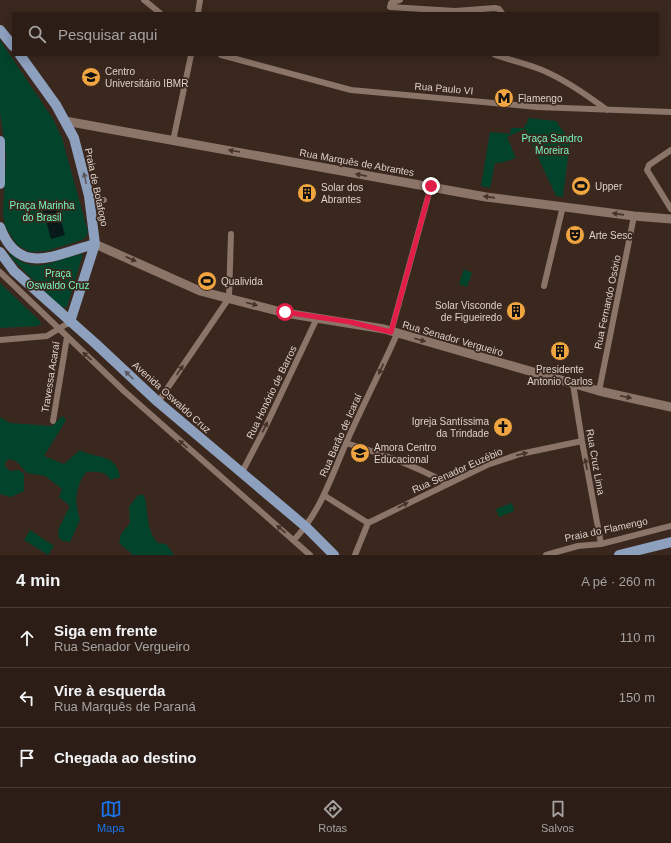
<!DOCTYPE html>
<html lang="pt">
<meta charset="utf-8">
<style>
body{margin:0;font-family:Arial,sans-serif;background:#34271f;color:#f1f3f6}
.stop{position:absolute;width:12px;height:12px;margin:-9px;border:3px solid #e11d48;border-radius:50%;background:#fff}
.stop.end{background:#e11d48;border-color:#fff;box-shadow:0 1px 4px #0008}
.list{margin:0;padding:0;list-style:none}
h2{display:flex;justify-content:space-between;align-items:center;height:52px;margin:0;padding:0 16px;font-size:17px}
h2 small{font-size:13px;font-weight:400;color:#a6a2a1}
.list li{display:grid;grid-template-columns:26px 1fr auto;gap:12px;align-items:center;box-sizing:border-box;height:60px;padding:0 16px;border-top:1px solid #483c35}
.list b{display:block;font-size:15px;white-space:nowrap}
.list p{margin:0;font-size:13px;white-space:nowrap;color:#a6a2a1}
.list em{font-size:13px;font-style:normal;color:#a6a2a1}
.icon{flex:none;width:22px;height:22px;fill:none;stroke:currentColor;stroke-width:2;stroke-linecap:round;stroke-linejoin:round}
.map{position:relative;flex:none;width:671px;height:555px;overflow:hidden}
.search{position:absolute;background:#2c1e16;box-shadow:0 2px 10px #0003;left:12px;right:12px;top:12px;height:44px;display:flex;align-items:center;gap:10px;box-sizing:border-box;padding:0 14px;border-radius:0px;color:#a6a2a1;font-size:15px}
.sheet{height:232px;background:#2c1e16}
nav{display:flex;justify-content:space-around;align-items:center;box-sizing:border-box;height:56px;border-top:1px solid #483c35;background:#2c1e16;font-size:11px;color:#a6a2a1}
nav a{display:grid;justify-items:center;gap:2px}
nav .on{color:#1a73e8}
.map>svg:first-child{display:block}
</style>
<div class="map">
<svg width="671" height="555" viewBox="0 0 671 555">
<rect width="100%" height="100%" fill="#3a281e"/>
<!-- green -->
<path fill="#02432c" d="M0,40l53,79 9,19 26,94 -2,5 -4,3 -35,11 -17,1 -13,-7 -12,-19 -2,-12 3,-58 -6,-44z
M528,118l28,3 14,20 -7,56 -7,-1 -31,-67 -18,8 9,21 -16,5h-5l-5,25 -9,-2 9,-54 20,2 1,-6h13l1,-4h2z
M10,253c25,25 45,5 73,1l-16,53 -5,1 -47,-46 -6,-8z
M464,269l8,4 -5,14 -8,-3z
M0,283l40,38 1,3 -4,2 -37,2z
M62,416l4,4 -22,36 20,8 16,-14c18,10 35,2 40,27l-10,3c-4,-10 -15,-8 -24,-8 -11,15 -12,30 -6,48l-10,22 -7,-1 -4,-3 -1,-8 12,-24 -11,-9 3,-8 -17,-13 -18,-3 -11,-12 -7,-2 -4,4v3l5,5 9,-1 5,4v17l-13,6 -11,-3v-77l10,6 42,3z
M138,495h6c5,15 1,35 14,48l8,1 8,11h-41l-14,-12 2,-9 9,-11 -1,-16z
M512,503l2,8 -15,6 -3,-8z
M30,530l24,16 -6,9 -24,-15z"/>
<!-- water -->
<path fill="#08191a" d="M56,205l9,30 -14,4 -8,-29z"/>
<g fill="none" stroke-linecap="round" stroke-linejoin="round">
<!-- street -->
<path stroke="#8b7468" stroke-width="6" d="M144,0l16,13
M400,0l-9,3 -1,4 65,4 40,-3 4,1 3,4
M198,13l2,-13
M221,55l130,35 186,17 134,5
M495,55c15,5 32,9 47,15 24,10 45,25 65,40
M173,141l18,-86
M671,150l-22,15 -2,5 24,39
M90,202l14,-2
M0,272l124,119 186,164
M544,286l19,-80
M391,332l40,-146
M0,340l47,-4 23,-14
M573,384l9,57 19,103
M599,391l35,-175
M158,402l71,-104 2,-64
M53,421l14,-84
M346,443c36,11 68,22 100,40
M241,474l23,-44 53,-112
M325,496l43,27
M368,523l119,-58 33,-11 62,-13
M294,540c27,-29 37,-63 53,-99 16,-36 34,-71 50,-107
M355,555l13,-32
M546,555l32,-9 23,-2 70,-18"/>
<!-- secondary -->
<path stroke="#8b7468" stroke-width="9" d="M65,121l421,76 148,19 37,3
M95,244l105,47 85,22 99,16 215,62 72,16"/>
<!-- primary -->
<path stroke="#8da0be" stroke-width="10" d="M0,30l13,16
M20,55l36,50 18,33 15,58 6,48 -25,78
M0,141v43
M0,227c19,51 56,27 95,17
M0,252l14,19 82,73 62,58 148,125 28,28
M619,555l52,-13"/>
</g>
<!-- one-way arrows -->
<defs><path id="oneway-solid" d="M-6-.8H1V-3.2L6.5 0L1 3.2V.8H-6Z"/></defs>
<g fill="#463329">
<use href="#oneway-solid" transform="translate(234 151) rotate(-170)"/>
<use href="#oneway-solid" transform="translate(361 175) rotate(-169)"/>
<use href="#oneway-solid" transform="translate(489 197) rotate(-172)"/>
<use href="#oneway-solid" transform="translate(618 214) rotate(-172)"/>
<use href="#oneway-solid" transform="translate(131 259) rotate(25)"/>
<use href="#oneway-solid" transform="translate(252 304) rotate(15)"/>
<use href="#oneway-solid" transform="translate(420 340) rotate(16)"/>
<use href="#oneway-solid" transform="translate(87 356) rotate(-139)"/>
<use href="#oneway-solid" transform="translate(381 369) rotate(115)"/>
<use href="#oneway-solid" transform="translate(180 370) rotate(-56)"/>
<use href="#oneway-solid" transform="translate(626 397) rotate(12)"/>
<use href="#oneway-solid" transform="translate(265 427) rotate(-64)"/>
<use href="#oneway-solid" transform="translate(183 444) rotate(-138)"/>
<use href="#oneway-solid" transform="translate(522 454) rotate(-13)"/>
<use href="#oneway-solid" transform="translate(586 464) rotate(-101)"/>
<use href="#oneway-solid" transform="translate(403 505) rotate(-27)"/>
<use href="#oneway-solid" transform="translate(281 529) rotate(-139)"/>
</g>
<g fill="#5b585e">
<use href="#oneway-solid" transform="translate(85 178) rotate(-103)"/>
<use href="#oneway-solid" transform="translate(129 375) rotate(-136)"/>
</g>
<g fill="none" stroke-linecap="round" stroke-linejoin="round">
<!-- route -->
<path stroke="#e11d48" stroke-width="5" d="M285,312l65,10 41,10 40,-146"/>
</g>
<!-- icons -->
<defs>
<g id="university-disc" transform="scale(1)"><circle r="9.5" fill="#f1a540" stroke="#3a281e"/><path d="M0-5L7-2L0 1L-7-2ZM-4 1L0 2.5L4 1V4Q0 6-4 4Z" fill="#111"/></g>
<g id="metro-disc" transform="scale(1)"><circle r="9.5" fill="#f1a540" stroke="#3a281e"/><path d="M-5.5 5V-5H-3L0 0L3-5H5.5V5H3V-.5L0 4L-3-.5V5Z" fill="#111"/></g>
<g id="stadium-disc" transform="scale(1)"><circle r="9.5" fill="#f1a540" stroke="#3a281e"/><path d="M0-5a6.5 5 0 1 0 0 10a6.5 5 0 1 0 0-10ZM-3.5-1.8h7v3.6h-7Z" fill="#111"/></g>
<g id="building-disc" transform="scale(1)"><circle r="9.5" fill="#f1a540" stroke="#3a281e"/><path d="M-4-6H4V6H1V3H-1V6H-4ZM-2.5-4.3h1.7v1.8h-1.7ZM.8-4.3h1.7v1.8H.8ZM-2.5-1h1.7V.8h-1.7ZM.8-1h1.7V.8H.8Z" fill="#111"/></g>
<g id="theatre-disc" transform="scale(1)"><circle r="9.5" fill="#f1a540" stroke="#3a281e"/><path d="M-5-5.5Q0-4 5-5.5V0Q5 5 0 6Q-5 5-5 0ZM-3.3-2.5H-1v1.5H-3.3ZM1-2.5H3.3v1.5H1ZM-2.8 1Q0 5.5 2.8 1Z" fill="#111"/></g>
<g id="church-disc" transform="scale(1)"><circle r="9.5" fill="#f1a540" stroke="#3a281e"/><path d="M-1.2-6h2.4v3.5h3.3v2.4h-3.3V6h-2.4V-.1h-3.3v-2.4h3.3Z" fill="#111"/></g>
<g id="school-disc" transform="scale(1)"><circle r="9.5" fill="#f1a540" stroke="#3a281e"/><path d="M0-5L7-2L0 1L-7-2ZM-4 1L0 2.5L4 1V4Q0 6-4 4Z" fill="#111"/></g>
</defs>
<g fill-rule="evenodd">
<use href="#university-disc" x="91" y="77"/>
<use href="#metro-disc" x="504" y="98"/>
<use href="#stadium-disc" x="581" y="186"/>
<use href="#building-disc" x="307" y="193"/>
<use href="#theatre-disc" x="575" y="235"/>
<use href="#stadium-disc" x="207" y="281"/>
<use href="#building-disc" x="516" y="311"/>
<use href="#building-disc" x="560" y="351"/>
<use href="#church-disc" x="503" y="427"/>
<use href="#school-disc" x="360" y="453"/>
</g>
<g text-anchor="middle" stroke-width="3.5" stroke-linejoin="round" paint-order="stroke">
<!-- poi labels -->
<g font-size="10" fill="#ded2cb" stroke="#3a281e" text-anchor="start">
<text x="105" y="75">Centro<tspan x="105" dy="12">Universitário IBMR</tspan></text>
<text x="518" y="102">Flamengo</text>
<text x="595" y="190">Upper</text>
<text x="321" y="191">Solar dos<tspan x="321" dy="12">Abrantes</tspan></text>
<text x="589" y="239">Arte Sesc</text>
<text x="221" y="285">Qualivida</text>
<text x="502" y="309" text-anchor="end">Solar Visconde<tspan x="502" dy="12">de Figueiredo</tspan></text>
<text x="560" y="373" text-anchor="middle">Presidente<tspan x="560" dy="12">Antonio Carlos</tspan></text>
<text x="489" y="425" text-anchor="end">Igreja Santíssima<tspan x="489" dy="12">da Trindade</tspan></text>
<text x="374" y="451">Amora Centro<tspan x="374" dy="12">Educacional</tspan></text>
</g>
<!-- street labels -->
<g font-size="10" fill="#ded2cb" stroke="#3a281e">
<text transform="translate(444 88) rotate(5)" y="4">Rua Paulo VI</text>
<text transform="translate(357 162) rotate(10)" y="4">Rua Marquês de Abrantes</text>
<text transform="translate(97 187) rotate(78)" y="4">Praia de Botafogo</text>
<text transform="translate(607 302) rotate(-78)" y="4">Rua Fernando Osório</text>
<text transform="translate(453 338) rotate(16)" y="4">Rua Senador Vergueiro</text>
<text transform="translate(50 377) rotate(-81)" y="4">Travessa Acaraí</text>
<text transform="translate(271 392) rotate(-64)" y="4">Rua Honório de Barros</text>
<text transform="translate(172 397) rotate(42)" y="4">Avenida Oswaldo Cruz</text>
<text transform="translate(340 435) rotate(-66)" y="4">Rua Barão de Icaraí</text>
<text transform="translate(596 462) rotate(80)" y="4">Rua Cruz Lima</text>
<text transform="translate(457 470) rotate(-24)" y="4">Rua Senador Euzébio</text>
<text transform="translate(606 529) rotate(-12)" y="4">Praia do Flamengo</text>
</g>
<!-- park labels -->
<g font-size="10" fill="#76fac1" stroke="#3a281e">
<text x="552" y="142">Praça Sandro<tspan x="552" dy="12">Moreira</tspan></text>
<text x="42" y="209">Praça Marinha<tspan x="42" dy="12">do Brasil</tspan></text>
<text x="58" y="277">Praça<tspan x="58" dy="12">Oswaldo Cruz</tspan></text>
</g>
</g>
</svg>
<div class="stop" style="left:285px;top:312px"></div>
<div class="stop end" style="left:431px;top:186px"></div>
<div class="search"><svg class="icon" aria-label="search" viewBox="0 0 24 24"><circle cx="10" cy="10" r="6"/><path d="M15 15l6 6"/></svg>Pesquisar aqui</div>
</div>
<section class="sheet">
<h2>4 min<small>A pé · 260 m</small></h2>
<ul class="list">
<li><svg class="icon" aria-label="ahead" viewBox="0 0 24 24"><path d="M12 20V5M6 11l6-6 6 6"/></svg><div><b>Siga em frente</b><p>Rua Senador Vergueiro</p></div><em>110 m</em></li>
<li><svg class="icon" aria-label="left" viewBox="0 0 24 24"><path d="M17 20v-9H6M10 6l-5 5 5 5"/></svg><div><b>Vire à esquerda</b><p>Rua Marquês de Paraná</p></div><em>150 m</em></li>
<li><svg class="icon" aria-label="arrive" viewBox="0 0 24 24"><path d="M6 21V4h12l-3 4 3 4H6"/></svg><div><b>Chegada ao destino</b></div></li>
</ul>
</section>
<nav>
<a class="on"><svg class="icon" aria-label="map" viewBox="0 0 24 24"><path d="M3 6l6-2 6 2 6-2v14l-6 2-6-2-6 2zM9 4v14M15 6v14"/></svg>Mapa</a>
<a><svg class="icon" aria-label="directions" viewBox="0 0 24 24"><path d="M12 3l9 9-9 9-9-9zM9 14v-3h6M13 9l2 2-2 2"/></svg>Rotas</a>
<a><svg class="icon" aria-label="saved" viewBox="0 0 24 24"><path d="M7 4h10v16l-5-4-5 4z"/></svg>Salvos</a>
</nav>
